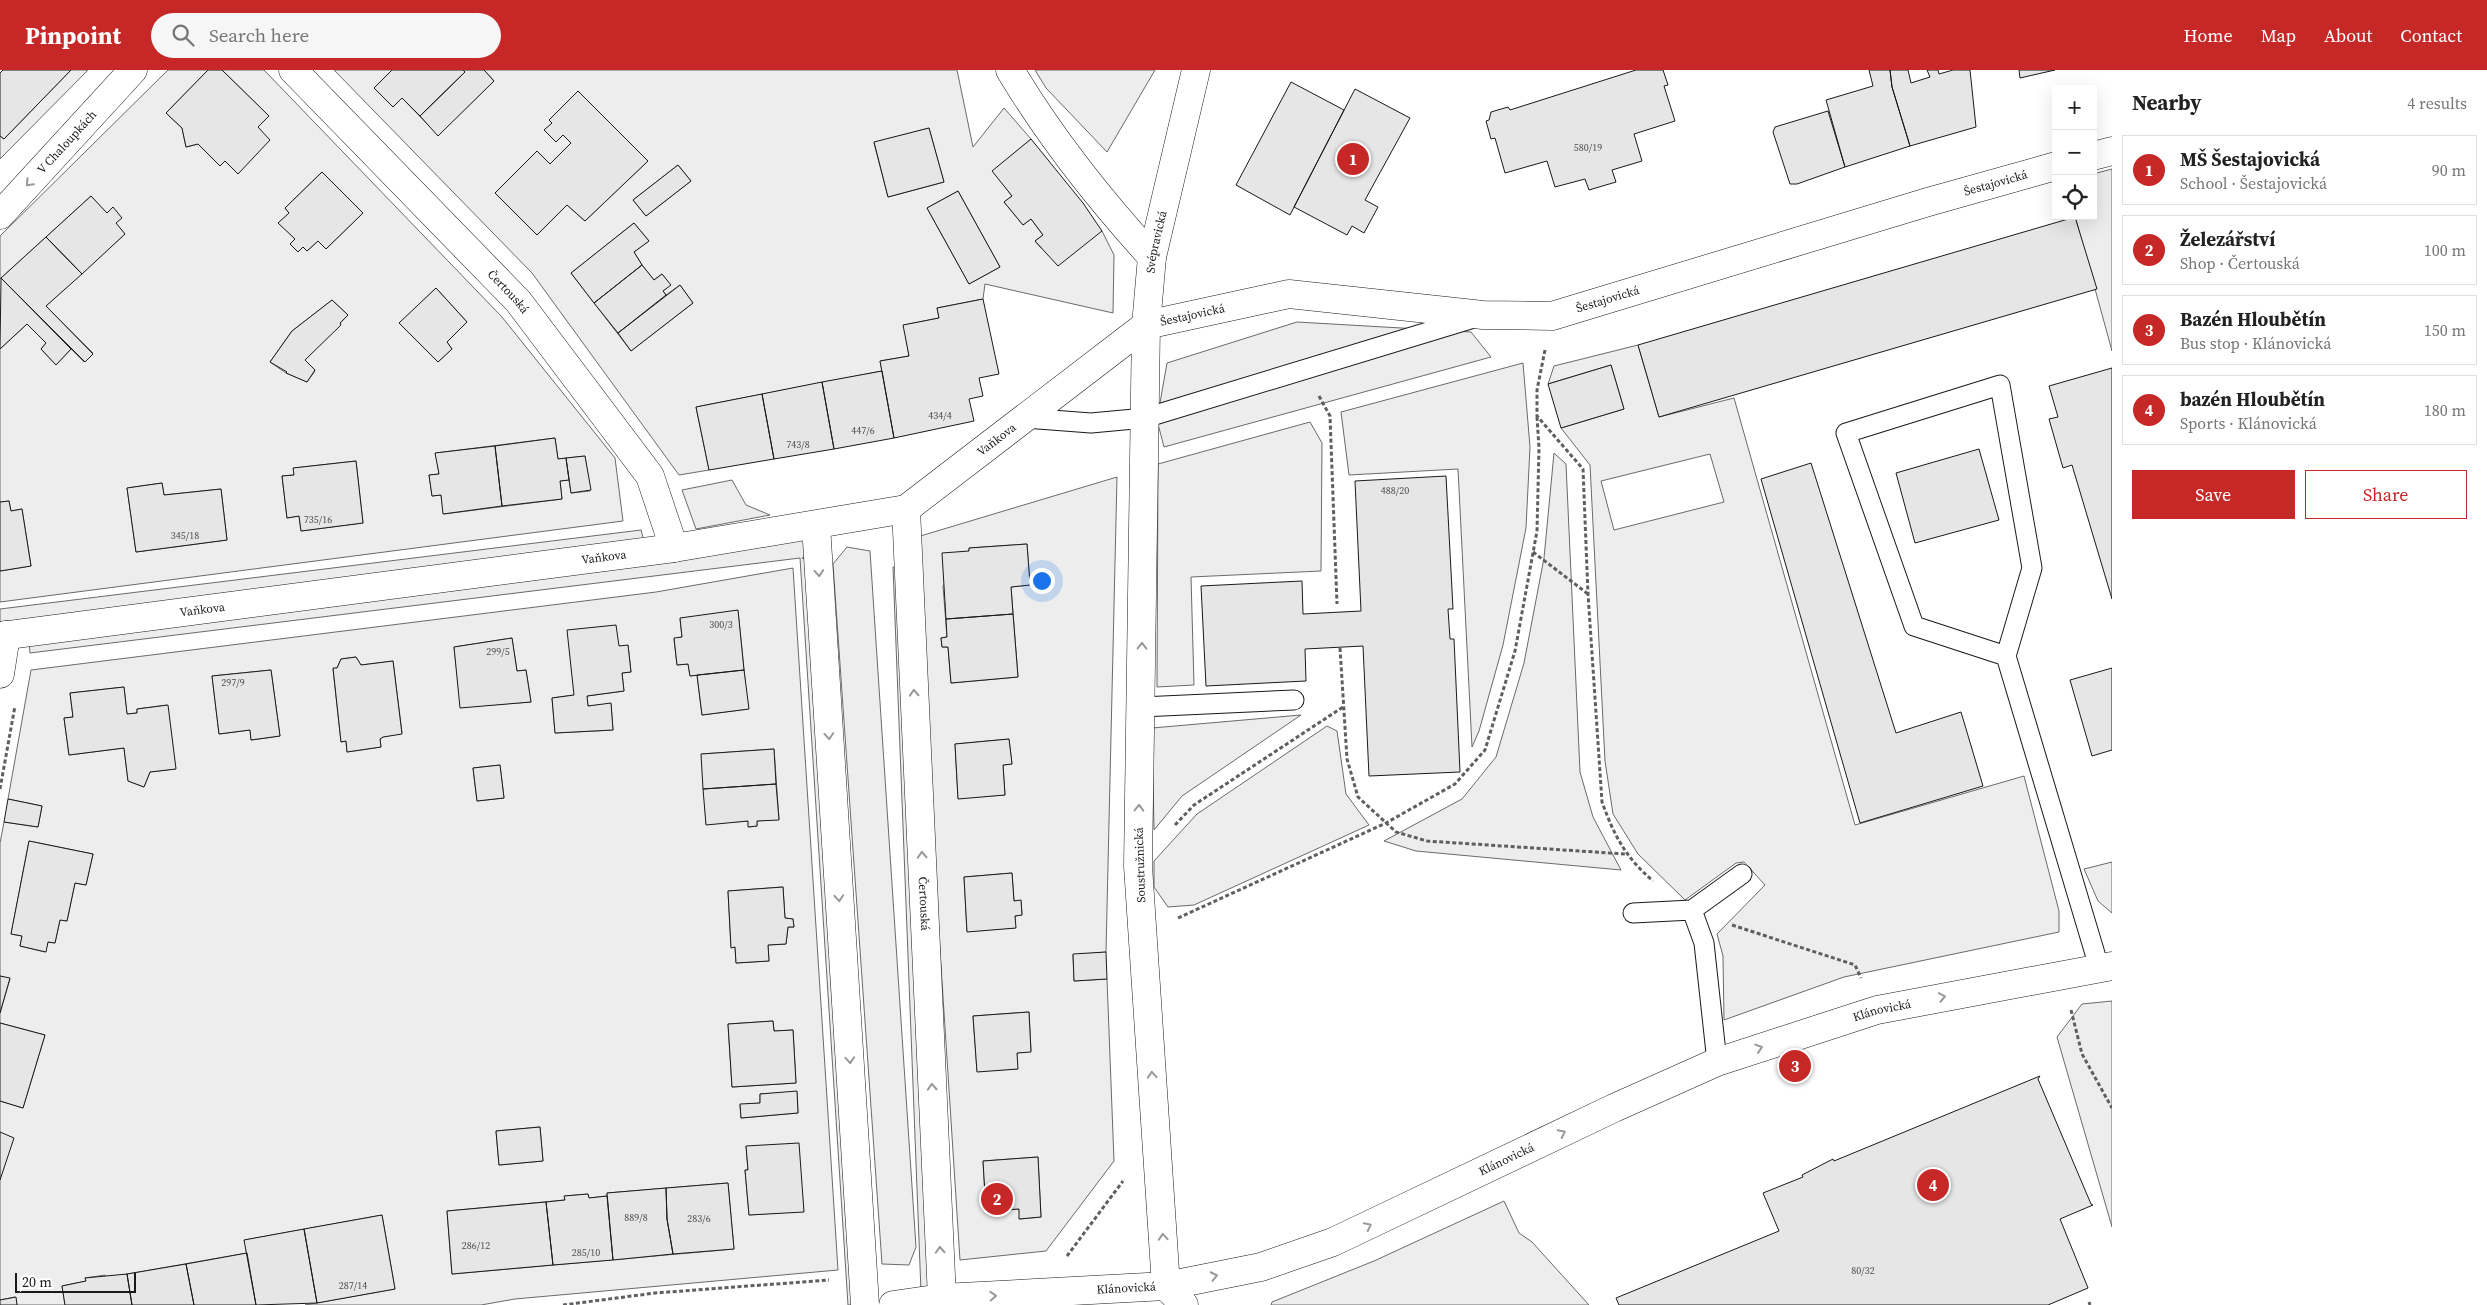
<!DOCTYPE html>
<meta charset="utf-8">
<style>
body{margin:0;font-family:"Source Serif 4",serif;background:#f6f6f6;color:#222}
.controls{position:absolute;right:15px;top:15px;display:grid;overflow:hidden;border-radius:0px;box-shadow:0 5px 20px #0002}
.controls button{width:45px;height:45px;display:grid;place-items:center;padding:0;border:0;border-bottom:1px solid #e0e0e0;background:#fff;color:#222;font:25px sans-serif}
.scale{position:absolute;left:15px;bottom:12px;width:121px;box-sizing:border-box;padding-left:5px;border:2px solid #1a1a1a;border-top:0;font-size:14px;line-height:18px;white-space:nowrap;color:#1a1a1a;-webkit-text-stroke:4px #fff;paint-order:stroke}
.you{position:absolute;left:1041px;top:510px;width:18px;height:18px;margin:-12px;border:4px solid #fff;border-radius:50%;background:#1a73e8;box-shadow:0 0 0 8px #1a73e833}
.badge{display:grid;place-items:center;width:32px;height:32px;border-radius:50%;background:#c62828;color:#fff;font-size:16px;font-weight:700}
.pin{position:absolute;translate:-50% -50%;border:2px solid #fff;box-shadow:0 1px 5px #0006}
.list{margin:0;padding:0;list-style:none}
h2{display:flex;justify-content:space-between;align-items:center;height:65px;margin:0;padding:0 20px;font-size:21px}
h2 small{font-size:16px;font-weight:400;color:#767676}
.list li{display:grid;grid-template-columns:32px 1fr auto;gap:15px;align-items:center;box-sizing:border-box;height:70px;margin:0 10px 10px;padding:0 10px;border:1px solid #e0e0e0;border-radius:0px}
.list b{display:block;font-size:19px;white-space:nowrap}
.list p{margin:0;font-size:16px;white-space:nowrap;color:#767676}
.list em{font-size:16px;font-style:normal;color:#767676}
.actions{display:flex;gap:10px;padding:15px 20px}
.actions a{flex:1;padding:11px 0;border:1px solid #c62828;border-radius:0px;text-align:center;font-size:18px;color:#c62828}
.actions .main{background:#c62828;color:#fff}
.icon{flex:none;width:28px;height:28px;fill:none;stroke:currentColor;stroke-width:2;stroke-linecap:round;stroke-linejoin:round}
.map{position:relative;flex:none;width:2112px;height:1235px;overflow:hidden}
header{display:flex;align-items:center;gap:30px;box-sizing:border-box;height:70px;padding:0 25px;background:#c62828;color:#fff}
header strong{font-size:24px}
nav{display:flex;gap:28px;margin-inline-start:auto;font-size:18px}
.search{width:350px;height:45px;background:#f6f6f6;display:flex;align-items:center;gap:12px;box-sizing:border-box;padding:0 18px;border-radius:28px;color:#767676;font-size:19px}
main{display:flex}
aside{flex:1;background:#fff}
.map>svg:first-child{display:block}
</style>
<header>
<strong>Pinpoint</strong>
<div class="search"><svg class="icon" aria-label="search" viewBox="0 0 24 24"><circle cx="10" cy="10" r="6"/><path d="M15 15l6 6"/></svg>Search here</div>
<nav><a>Home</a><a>Map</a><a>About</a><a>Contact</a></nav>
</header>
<main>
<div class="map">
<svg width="2112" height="1235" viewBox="0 0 2112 1235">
<rect width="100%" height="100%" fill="#fff"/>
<!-- built -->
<path fill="#ededed" stroke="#6a6a6a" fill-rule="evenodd" d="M71,0h17l-88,89v-23l4,3z
M168,0h40l-42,43 16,15 4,19 12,-3 22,22 5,-5 13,13 20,-47 11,-11 -47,-46h42l238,247 113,141 8,63 -623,81v-31l31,-5 -9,-57 -11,2 -2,-10 -9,1v-153l27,-25 19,19 -5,6 15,16 15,-16 13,13 9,-9 -47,-47 79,-72 -34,-38 -91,83v-43zM322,102l41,41 -37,36 -8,-8 -11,10 -4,-4 -5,5 -8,-8 5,-5 -16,-16 10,-10 -4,-5zM436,218l31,34 -20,20 5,7 -14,13 -38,-39zM332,230l16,15 -43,45 10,11 -8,11 -21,-9 -16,-11 22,-31zM555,368l3,21 27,-3 5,35 -19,2 -2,-13 -9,1 2,18 -118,15 -3,-19 -9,1 -3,-21 10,-1 -3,-21zM356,391l7,62 -62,8 -2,-15 -12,2 -5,-42 12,-1v-7zM162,413l2,12 57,-6 6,51 -91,12 -9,-64z
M334,0h58l-18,18 19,19 9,-9 36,37 56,-54 -10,-11h473l16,77 31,-39 27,31 -38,32 19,25 -8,6 19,23 8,-6 12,16 -8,6 6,7 61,-17 12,24 -1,58 -128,-29 -2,15 -46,9 2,10 -35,7 5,31 -29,5 2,10 -186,36 13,63 -30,5 -147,-202zM578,21l70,70 -63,60 -18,-16 -30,30 -42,-42 42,-42 13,13 21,-21 -8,-8 -7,7 -11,-12 7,-7 -2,-3zM929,58l15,54 -56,15 -14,-54zM678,95l13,16 -45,35 -13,-16zM958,121l42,76 -31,17 -42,-76zM634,153l15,18 -15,11 8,13 12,15 8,-6 8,11 -7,6 3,4 14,-10 13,18 -62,48 -60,-78z
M1035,0h120l-48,82 -61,-64z
M2112,99v182l-37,-135h18v-42z
M1297,252l174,10 20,25 -327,90 -7,-27 10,-57z
M1638,275l21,72 75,-19 121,427 169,-49 35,135v21l-215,45 -120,43 -1,-64 -6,-22 48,-49 -21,-23 -8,1 -51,37 -47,-46 -25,-40 -8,-53 -15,-296 -29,-37 63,-19 -13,-44 -63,19 6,-18zM1710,384l14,48 -110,28 -13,-49z
M1523,293l7,84 -4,81 -23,117 -24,86 -7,16 -14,-278 -109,6 -8,-63z
M1310,352l12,21 -1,128 -130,6 3,108 -37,2 1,-223z
M1554,383l12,11 14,308 13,45 28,53 -205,-19 -32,-10 78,-42 34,-42 28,-94 20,-105z
M1117,407l-11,475 -33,3 1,26 33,-2 7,182 -68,90 -86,9 -46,-713 3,-10zM1027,474l3,41 -19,2 7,90 -67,6 -3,-36h-6l-1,-9 6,-1 -4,-51 26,-35v-3zM1009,669l3,25 -9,1 2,30 -47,3 -3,-54zM1012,803l2,28h7l1,14 -7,1v12l-48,3 -3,-54zM1029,942l2,39 -14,2v16l-40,2 -4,-55zM1038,1087l3,60 -21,2 -1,-10 -33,2 -3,-50z
M732,410l14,25 24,10 -74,14 -14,-39z
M641,460l6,22 170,-22 1,26 -16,2 17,5 40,742h-11l-48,-747 -770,95 -2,-20 -28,4v-28z
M847,477l23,4 46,696 -7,18 -27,-1 -49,-700z
M893,497l16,1 33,724h-21z
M793,498l45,702 -323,29 -34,6h-176l90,-16 -13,-74 -137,25 2,13 -142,25v-3l-20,3 1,3 -24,5 3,19h-48l-2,-8 -15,3v-199l23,7 22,-73 -45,-12v-10l10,-34 -10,-3v-133l4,-21 34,5 4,-21 -34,-7 23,-129 625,-78zM738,541l10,98 -46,6 -5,-40 -7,1 -2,-12 -11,1 -3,-26 8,-2 -2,-18zM512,568l5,33 9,-1 5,32 -70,5 -7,-60zM628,575l3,27 -9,1 2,18 -37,5 1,10 23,-2 2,26 -58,3 -3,-35 22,-3zM356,587l5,8 32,-4 9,72 -19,4 -3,2 1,8 -34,5 -1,-11 -5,1 -8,-73 4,-1 4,-9zM271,600l9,66 -29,4 -1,-10 -31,4 -7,-58zM124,617l3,27 10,-1v-4l30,-4 8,64 -25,3 -6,15 -16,-6 -4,-33 -55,7 -5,-37 9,-1 -3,-24zM774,679l5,70 -22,2v5l-8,1 -1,-6 -42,3 -4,-70zM500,695l4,33 -27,3 -4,-33zM29,771l64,13 -7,31 -11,-2 -8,38 -7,-1 -5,23 -7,-1 -3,10 -25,-6 2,-10 -11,-2zM783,817l2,31 8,1 1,8h-6l-2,17 -18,1 1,16 -33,2 -1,-16h-4l-3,-56zM773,951l1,10 19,-1 3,53 -64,4 -4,-63zM797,1022l1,21 -57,5 -1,-13 20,-2v-9zM540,1057l3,34 -44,4 -3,-34zM746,1076l58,65 -55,4 -4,-45h3zM728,1113l6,66 -282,25 -5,-63 118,-11v-4l23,-2 1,4 18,-2v-3z
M1301,645l-119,81 -28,34 -2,-102z
M1327,656l10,5 9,63 23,31 -175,80 -26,2 -14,-20v-26l43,-47z
M2112,792v51l-14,-12 -14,-32z
M2112,931v226l-55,-190 25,-33z
M1504,1131l15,32 13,9 57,63h-318l1,-3 102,-41z"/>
<!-- building -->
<path fill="#e6e6e6" stroke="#1a1a1a" d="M3,0h68l-67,69 -4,-3v-63z
M208,0h14l47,46 -11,11 12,13 -32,34 -13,-13 -5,5 -22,-22 -12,3 -4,-19 -16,-15z
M392,0h71l2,2 -45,44 -18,-18 -9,9 -19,-19z
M463,0h21l10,11 -56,55 -18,-20 45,-44z
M1636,0h27l5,15 -4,1 11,35 -41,13 8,27 -30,9 4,12 -27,8 -4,-11 -30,8 -8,-26 -42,12 -10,-35 -4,1 -5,-18 3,-1 2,-8 17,-5 2,3z
M1869,0h21l2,17 18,59 -65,21 -19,-67 47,-14z
M1890,0h18l3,13 19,-6 -3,-7h11l1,4 14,-4h17l6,57 -66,19 -18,-59z
M2019,0h36l-35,8z
M1291,12l53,28 -54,105 -54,-30z
M1355,19l55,29 -45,82 13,7 -14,26 -12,-7 -5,9 -53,-28z
M578,21l70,70 -63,60 -18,-16 -30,30 -42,-42 42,-42 13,13 21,-21 -8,-8 -7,7 -12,-12 8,-7 -3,-3z
M1828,41l17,56 -48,17h-7l-17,-52 2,-5z
M929,58l15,54 -56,15 -14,-55z
M1031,69l52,64 19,28 -44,35 -23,-25 8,-6 -12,-16 -8,6 -19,-23 8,-6 -20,-25z
M678,95l13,16 -45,35 -13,-16z
M322,102l41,41 -37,36 -8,-8 -11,10 -4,-4 -5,5 -8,-8 5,-5 -17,-16 11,-10 -4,-5z
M958,121l42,76 -31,17 -42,-76z
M91,126l16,17 6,-6 9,11 -6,5 9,11 -43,40 -36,-37z
M2075,147l22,72 -438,128 -21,-72z
M634,153l15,18 -15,11 8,13 -48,38 -23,-30z
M46,167l36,37 -36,32 47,48 -8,8 -84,-84z
M642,195l12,15 8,-6 9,11 -8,6 3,4 -48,38 -24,-30z
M1,208l70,71 -15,16 -15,-16 5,-6 -19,-19 -27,25z
M680,215l13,18 -62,48 -13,-18z
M436,218l31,34 -20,20 5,7 -14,13 -39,-39z
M983,229l16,75 -20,4 4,18 -14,3 5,22 -80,17 -14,-77 29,-5 -6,-31 36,-7 -2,-10z
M332,230l16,15 -8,8 1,2 -36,35 10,10 -8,12 -21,-9 1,-1 -17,-10 22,-31z
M1611,295l13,44 -63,19 -13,-44z
M2112,298v231l-40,-134 -9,3 -14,-49 9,-2 -9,-31z
M882,301l12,67 -60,11 -12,-67z
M822,312l12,67 -60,10 -12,-65z
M762,324l12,65 -65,11 -13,-63z
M555,368l3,21 8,-1 3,22 -9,1 2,18 -60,7 -7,-60z
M495,376l7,60 -59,8 -2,-19 -9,1 -3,-21 10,-1 -4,-21z
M1979,379l20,71 -84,23 -19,-70z
M585,386l6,34 -20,3 -5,-35z
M356,391l7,62 -62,8 -2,-15 -12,2 -5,-42 12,-1 -1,-7z
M1811,393l85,270 65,-21 22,74 -123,37 -99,-344z
M1446,406l7,133h-5l2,30h4l6,133 -91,4 -6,-130 -58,3 1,32 -100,5 -5,-100 101,-5 1,33 58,-3 -6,-130z
M162,413l2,12 57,-6 6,51 -91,12 -9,-64z
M9,431l2,10 11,-2 9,57 -31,5v-69z
M1027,474l3,41 -19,2 2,27 -67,5 -4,-66 27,-2v-3z
M738,540l6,60 -54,6 -2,-12 -11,1 -3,-27 8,-1 -2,-19z
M1013,544l5,63 -67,6 -3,-36h-6l-1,-9 6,-1 -1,-18z
M616,555l3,21 9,-1 3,27 -9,1 2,18 -37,5 1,10 23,-3 2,27 -58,3 -3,-35 22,-3 -7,-65z
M512,568l5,33 9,-1 5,32 -71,6 -6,-61z
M356,587l5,8 32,-4 9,73 -19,3 -3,2 1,8 -34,5 -1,-11 -5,1 -8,-74h4l4,-9z
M2112,598v82l-20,6 -22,-76z
M271,600l9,66 -29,4 -1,-10 -31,4 -7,-58z
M744,600l5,39 -47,6 -5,-40z
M124,617l3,27 10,-1v-4l31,-4 8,64 -26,3 -6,15 -16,-6 -4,-33 -55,7 -5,-37 9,-1 -3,-24z
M1009,669l3,25 -9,1 2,30 -47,4 -3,-55z
M774,679l2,35 -73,5 -2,-35z
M500,695l4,33 -27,3 -4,-33z
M776,714l3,36 -22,1v5l-9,1v-6l-42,4 -3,-36z
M8,729l34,7 -4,21 -34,-5z
M29,771l64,13 -7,31 -11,-2 -8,38 -7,-1 -5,23 -7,-1 -2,10 -26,-6 2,-10 -11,-2z
M1012,803l2,28 7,-1 1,15 -7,1 1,12 -49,4 -3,-55z
M783,817l2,31 8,1 1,8h-6l-2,17 -18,1 1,16 -33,2 -1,-16 -4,1 -3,-57z
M1106,882l1,27 -33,2 -1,-27z
M0,906l10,2 -10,35z
M1029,942l2,40 -14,1 1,16 -41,3 -4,-56z
M773,951l1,10 19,-1 3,53 -64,4 -4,-63z
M0,953l45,12 -22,73 -23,-7z
M2040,1006l-2,3 53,125 2,1 -33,14 28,69 -40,17h-429l-3,-7 163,-67 -16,-38 40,-16 -1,-2 31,-16 1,2z
M797,1021l1,22 -57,5 -1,-14 20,-1v-9z
M540,1057l3,34 -44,4 -3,-34z
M0,1062l14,6 -14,42z
M799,1073l5,69 -55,3 -4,-45h3l-2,-24z
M1038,1087l3,60 -22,2v-10l-33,2 -3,-50z
M728,1113l6,66 -61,5 -6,-35 -1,-31z
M666,1118l1,31 6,35 -60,6 -6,-67z
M588,1124l1,4 18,-2 6,64 -60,5 -7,-63 19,-2 -1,-4z
M546,1132l7,63 -101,9 -5,-63z
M382,1145l13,74 -78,14 -13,-74z
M304,1159l13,74 -61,2 -12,-65z
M247,1183l9,52h-62l-8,-41z
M186,1194l8,41h-62l-5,-31z
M127,1204l5,31h-67l-3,-19 24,-5 -1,-3z
M16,1227l1,8h-17v-5z"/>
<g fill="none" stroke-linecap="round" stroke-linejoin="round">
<!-- service casing -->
<g stroke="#1a1a1a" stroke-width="21">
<path id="service" d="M1025,348l66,5 54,-5 329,-100
M2006,586l-92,-30 -68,-193 154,-48 32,183 -26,88 93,311
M1141,637l153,-7
M1692,840l12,33 13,119
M1633,843l59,-3 50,-36"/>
</g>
<!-- minor casing -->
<g stroke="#1a1a1a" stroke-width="29">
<g id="minor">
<path id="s1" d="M293,0l225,231 132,175 24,72"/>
<path d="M1010,0c40,67 89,129 142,187"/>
<path d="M2093,86l19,-5"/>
<path id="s2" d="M0,145l133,-145"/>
<path id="s3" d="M906,439l36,789"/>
<path d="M816,455l49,780"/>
<path id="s4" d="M0,566l674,-88 232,-39 240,-184 143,-31 194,21 69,1 376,-114 128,-36"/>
<path d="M0,604l6,-39"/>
<path id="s5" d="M893,1235l49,-7 224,-12 95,-19 72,-25 281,-134 103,-46 160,-52 235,-44"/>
<path id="s6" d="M1184,1235l-18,-19 -28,-420 8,-541 6,-68 44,-187"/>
</g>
</g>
<!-- path -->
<path stroke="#5f5f5f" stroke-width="3" stroke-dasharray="4 2.5" stroke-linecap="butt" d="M1545,280l-8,40v26l46,53 5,125 14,208c12,33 23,55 51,79
M1319,326l11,20 7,188
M1533,482l55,42
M1340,578l7,111 11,38 38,35 31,9 198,13
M0,719l15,-83
M1175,755l19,-20 149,-98
M1178,848l208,-95 69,-39 30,-34 30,-99 22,-120 2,-83 -2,-31
M1732,855l123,40 6,13
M2071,940l11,44 30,54
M1067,1186l56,-75
M2089,1232l1,3
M563,1235l92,-12 174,-13"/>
<!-- service -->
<use href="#service" stroke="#fff" stroke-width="19"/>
<!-- minor -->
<use href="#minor" stroke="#fff" stroke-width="28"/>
</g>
<!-- one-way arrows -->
<defs><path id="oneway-chevron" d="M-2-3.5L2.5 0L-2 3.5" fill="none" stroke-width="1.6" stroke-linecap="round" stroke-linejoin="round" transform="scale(1.25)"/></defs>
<g stroke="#989898">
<use href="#oneway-chevron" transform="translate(29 113) rotate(133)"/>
<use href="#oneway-chevron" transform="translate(819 503) rotate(86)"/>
<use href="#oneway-chevron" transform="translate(1142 576) rotate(-89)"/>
<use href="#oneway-chevron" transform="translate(914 623) rotate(-93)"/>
<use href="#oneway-chevron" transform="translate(829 666) rotate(86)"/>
<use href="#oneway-chevron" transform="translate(1139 738) rotate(-89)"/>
<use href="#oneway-chevron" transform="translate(922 785) rotate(-93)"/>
<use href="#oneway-chevron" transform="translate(839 828) rotate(86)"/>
<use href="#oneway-chevron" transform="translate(1942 927) rotate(-11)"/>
<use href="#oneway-chevron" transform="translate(1759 978) rotate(-18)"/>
<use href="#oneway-chevron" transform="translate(850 990) rotate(86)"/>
<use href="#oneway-chevron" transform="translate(1152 1005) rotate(-94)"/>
<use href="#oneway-chevron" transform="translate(932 1017) rotate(-93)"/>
<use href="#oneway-chevron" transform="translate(1562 1063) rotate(-26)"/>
<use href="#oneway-chevron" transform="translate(1368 1156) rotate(-26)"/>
<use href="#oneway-chevron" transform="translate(1163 1167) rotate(-94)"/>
<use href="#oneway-chevron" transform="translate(940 1180) rotate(-93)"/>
<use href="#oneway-chevron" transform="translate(1214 1206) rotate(-12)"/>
<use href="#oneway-chevron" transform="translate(993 1226) rotate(-3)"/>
</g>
<g text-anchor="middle" stroke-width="4" stroke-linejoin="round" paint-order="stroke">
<!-- number labels -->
<g font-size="10" fill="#4d4d4d">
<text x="1588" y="81">580/19</text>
<text x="940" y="349">434/4</text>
<text x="863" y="364">447/6</text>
<text x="798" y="378">743/8</text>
<text x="1395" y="424">488/20</text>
<text x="318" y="453">735/16</text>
<text x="185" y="469">345/18</text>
<text x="721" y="558">300/3</text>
<text x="498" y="585">299/5</text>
<text x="233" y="616">297/9</text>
<text x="636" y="1151">889/8</text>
<text x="699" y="1152">283/6</text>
<text x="476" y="1179">286/12</text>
<text x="586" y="1186">285/10</text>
<text x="1863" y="1204">80/32</text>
<text x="353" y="1219">287/14</text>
</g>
<!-- street labels -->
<g font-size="12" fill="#1a1a1a" stroke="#fff">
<text dy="4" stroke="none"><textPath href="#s2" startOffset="99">V Chaloupkách</textPath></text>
<text dy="4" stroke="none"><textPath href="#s4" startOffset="2091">Šestajovická</textPath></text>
<text dy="4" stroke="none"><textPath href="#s6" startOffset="1072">Svépravická</textPath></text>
<text dy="4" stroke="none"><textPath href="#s1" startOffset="309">Čertouská</textPath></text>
<text dy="4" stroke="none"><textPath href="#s4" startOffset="1686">Šestajovická</textPath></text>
<text dy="4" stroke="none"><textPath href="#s4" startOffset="1265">Šestajovická</textPath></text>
<text dy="4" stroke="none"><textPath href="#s4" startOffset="1029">Vaňkova</textPath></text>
<text dy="4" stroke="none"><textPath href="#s4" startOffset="609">Vaňkova</textPath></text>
<text dy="4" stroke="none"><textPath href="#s4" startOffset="204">Vaňkova</textPath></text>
<text transform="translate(1140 795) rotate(-92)" y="4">Soustružnická</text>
<text dy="4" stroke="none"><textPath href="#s3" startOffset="395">Čertouská</textPath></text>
<text dy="4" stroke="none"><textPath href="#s5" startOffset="1044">Klánovická</textPath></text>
<text dy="4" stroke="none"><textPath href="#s5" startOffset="639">Klánovická</textPath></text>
<text dy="4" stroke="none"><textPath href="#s5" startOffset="234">Klánovická</textPath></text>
</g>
</g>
</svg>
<div class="controls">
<button>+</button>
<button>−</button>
<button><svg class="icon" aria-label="locate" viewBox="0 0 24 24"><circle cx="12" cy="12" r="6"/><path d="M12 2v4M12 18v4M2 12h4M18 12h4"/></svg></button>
</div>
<div class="scale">20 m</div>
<div class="you"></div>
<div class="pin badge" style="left:1353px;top:89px">1</div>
<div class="pin badge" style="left:997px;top:1129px">2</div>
<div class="pin badge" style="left:1795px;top:996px">3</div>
<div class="pin badge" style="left:1933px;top:1115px">4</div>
</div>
<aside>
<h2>Nearby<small>4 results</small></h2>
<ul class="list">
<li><span class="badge">1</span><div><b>MŠ Šestajovická</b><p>School · Šestajovická</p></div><em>90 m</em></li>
<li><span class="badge">2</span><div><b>Železářství</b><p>Shop · Čertouská</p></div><em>100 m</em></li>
<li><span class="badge">3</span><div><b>Bazén Hloubětín</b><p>Bus stop · Klánovická</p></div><em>150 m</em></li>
<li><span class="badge">4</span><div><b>bazén Hloubětín</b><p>Sports · Klánovická</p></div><em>180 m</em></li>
</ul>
<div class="actions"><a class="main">Save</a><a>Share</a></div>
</aside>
</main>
